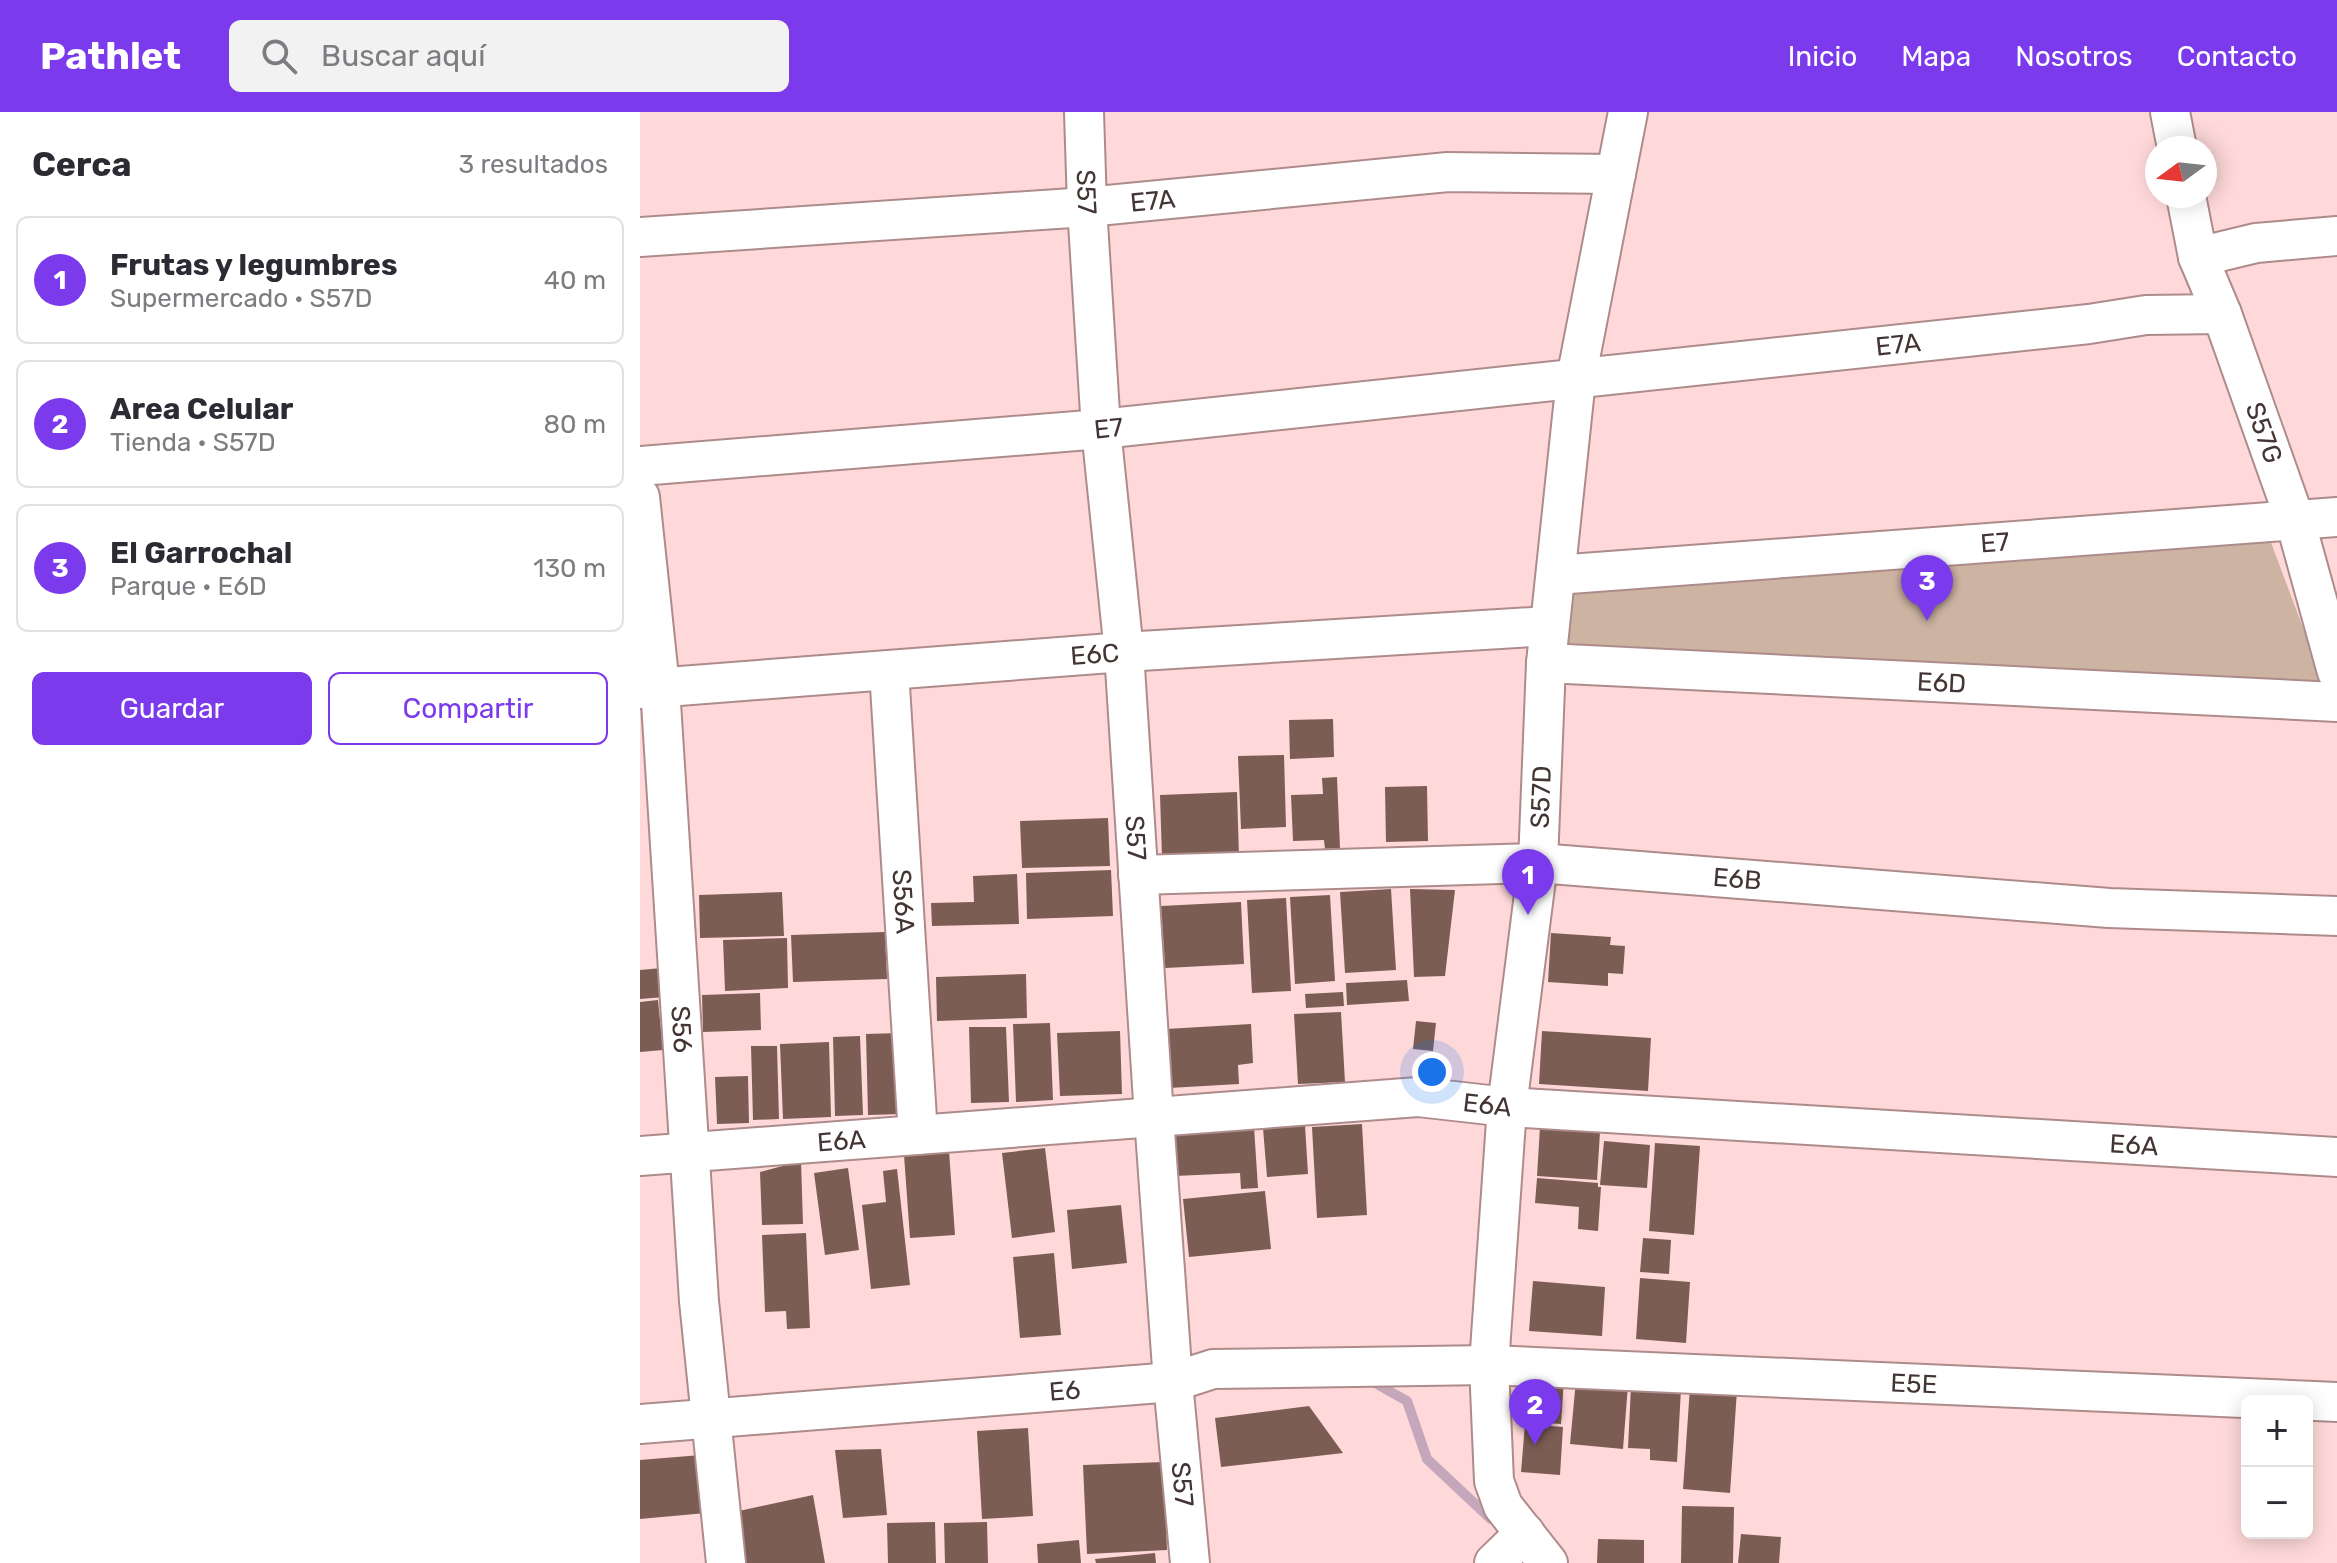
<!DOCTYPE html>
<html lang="es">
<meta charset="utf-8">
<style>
body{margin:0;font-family:Rubik,sans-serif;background:#f2f2f3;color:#2b2b33}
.controls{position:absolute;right:24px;bottom:24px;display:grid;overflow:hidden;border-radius:12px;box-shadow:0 4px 20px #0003}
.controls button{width:72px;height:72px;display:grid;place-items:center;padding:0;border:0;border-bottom:2px solid #e1e1e2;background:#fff;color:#2b2b33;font:40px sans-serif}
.compass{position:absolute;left:1505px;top:24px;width:72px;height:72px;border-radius:50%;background:#fff;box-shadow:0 4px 20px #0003;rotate:255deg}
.you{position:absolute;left:792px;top:960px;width:28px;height:28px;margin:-20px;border:6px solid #fff;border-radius:50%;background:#1a73e8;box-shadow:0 0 0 12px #1a73e833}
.badge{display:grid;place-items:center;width:52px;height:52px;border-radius:50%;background:#7c3aed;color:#fff;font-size:26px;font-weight:700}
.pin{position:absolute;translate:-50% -66px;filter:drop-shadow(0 2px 4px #0008)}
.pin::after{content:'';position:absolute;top:42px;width:28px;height:24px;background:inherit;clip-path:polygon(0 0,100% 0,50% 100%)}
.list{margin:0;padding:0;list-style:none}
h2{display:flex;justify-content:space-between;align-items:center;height:104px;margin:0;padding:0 32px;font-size:34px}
h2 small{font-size:26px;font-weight:400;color:#7c7c81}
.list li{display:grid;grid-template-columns:52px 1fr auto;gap:24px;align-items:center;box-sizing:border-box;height:128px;margin:0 16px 16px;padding:0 16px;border:2px solid #e1e1e2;border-radius:12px}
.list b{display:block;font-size:30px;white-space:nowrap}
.list p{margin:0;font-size:26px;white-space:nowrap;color:#7c7c81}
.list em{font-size:26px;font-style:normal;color:#7c7c81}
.actions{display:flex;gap:16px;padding:24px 32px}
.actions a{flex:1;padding:18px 0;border:2px solid #7c3aed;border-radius:12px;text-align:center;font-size:28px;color:#7c3aed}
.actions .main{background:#7c3aed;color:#fff}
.icon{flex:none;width:44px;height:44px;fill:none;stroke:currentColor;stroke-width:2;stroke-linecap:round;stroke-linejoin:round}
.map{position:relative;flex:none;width:1697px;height:1451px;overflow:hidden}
header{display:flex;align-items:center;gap:48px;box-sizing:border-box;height:112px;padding:0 40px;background:#7c3aed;color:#fff}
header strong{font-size:38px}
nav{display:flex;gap:44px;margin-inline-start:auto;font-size:28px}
.search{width:560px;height:72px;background:#f2f2f3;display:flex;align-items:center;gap:20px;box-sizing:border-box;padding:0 28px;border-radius:12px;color:#7c7c81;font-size:30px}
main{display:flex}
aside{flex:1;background:#fff}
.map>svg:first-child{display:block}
</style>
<header>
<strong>Pathlet</strong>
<div class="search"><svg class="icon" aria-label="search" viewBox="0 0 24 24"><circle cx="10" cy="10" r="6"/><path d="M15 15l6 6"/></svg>Buscar aquí</div>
<nav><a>Inicio</a><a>Mapa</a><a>Nosotros</a><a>Contacto</a></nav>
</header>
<main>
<aside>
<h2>Cerca<small>3 resultados</small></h2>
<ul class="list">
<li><span class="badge">1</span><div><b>Frutas y legumbres</b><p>Supermercado · S57D</p></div><em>40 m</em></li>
<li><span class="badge">2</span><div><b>Area Celular</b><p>Tienda · S57D</p></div><em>80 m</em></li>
<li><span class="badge">3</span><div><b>El Garrochal</b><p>Parque · E6D</p></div><em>130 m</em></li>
</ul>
<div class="actions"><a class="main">Guardar</a><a>Compartir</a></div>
</aside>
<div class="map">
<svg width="1697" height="1451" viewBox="0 0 1697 1451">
<rect width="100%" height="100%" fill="#ffd9d9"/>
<!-- green -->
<path fill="#ccb3a2" d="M1621,404l70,186 -783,-40 12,-83z"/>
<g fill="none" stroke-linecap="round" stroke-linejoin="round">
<!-- stream -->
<path stroke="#c5a7bc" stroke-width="10" d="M728,1267l39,22 20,58 64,60"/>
</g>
<!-- building -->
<path fill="#7c5d54" d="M693,607l1,38 -44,2 -1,-39z
M644,643l2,72 -45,2 -3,-73z
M697,665l3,71 -15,1 -1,-9 -31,1 -2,-46 32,-1 -1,-16z
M787,674l1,55 -42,1 -1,-55z
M597,680l2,64 -77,2 -2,-63z
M468,706l2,48 -88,2 -2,-47z
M471,758l2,46 -86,3 -1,-46z
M377,762l2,50 -87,2 -1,-23 43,-1 -1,-26z
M751,777l5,81 -51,3 -5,-81z
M770,777l45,1 -10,86 -31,1z
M142,780l2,44 -84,2 -1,-43z
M690,783l5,86 -40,3 -5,-87z
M646,786l5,93 -39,2 -5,-93z
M601,790l3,62 -79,4 -4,-62z
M245,820l2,47 -94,3 -2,-47z
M911,821l60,4 -1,8 15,1 -2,28 -15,-1v13l-60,-4z
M147,826l1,50 -63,3 -2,-51z
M22,856l3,29 -25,2v-29z
M386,862l1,44 -90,3 -1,-44z
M767,868l2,21 -62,4 -1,-22z
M703,880l1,14 -38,2 -1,-14z
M120,881l1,37 -58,2 -1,-37z
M18,888l5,50 -23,2v-50z
M701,900l4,70 -47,2 -4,-70z
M776,909l20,2 -3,28 -20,-2z
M410,911l3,77 -37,2 -3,-78z
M611,912l2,39 -15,2 1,19 -70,4 -3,-59z
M329,915h37l3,75 -38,1z
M480,919l2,63 -62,2 -3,-63z
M902,919l109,7 -3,53 -109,-7z
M260,921l2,81 -34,1 -2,-81z
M220,924l3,79 -28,1 -2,-79z
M189,930l2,75 -48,2 -3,-75z
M111,934h26l2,73 -26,1z
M108,964l1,47 -32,1 -2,-47z
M722,1012l5,91 -50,3 -5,-91z
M665,1013l3,49 -41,3 -4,-49z
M614,1015l4,61 -17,1 -1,-16 -65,3 -3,-44z
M900,1015l60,5 -3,48 -60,-4z
M964,1029l46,4 -3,43 -47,-3z
M1015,1031l45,3 -6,89 -45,-4z
M405,1036l10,84 -43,6 -10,-85z
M309,1039l6,84 -45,3 -6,-83z
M161,1049l2,63 -41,1 -2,-53z
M208,1056l11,82 -34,5 -11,-82z
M257,1057l13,116 -39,4 -9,-84 24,-3 -3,-31z
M897,1066l61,5v4h3l-3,44 -20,-2 1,-22 -44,-4z
M625,1079l6,58 -82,8 -6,-58z
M481,1093l6,58 -55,6 -5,-59z
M166,1121l4,95 -23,1 -1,-18 -21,1 -3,-77z
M1003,1126l28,2 -2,34 -29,-2z
M414,1141l7,82 -41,3 -7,-81z
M1000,1166l50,4 -4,61 -50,-4z
M893,1169l72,6 -3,49 -73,-5z
M884,1265l40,3 -3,44 -40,-3z
M936,1268l52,5 -5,64 -53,-5z
M991,1274l50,3 -4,73 -27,-2v-11l-22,-1z
M1050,1275l47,3 -7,103 -47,-4z
M669,1294l34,47 -122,14 -6,-49z
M885,1312l38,3 -3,48 -39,-3z
M388,1316l5,88 -51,3 -5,-88z
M241,1337l6,66 -44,3 -8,-68z
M61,1343l5,58 -66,6v-59z
M524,1350l3,88 -80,4 -4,-89z
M173,1383l12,68h-79l-7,-52z
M1042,1394l52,1 -1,56h-52z
M295,1410l1,41h-48l-1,-40z
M347,1410l1,41h-43l-1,-40z
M1101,1422l40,3 -2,26h-41z
M958,1427l46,1v23h-47z
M439,1428l2,23h-43l-1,-19z
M515,1441l1,10h-60l-1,-4z"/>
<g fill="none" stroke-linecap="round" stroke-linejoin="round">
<!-- minor casing -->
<g stroke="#ae8b8b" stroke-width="42">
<g id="minor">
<path id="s1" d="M444,0l3,95 14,222 23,223 30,465 19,265 17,181"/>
<path d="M1530,0l7,36"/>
<path id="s2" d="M1546,84l12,61 24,57 73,206 42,152"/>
<path id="s3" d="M0,125l447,-30 361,-35 168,2"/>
<path d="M1558,145l58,-14 81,-7"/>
<path id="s4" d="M0,354l461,-37 988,-105 57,-9 76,-1"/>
<path id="s5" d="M0,385l20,190 39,614 27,262"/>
<path id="s6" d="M916,463l781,-58"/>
<path id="s7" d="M906,551l791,39"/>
<path id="s8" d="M249,558l29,465"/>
<path id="s9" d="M0,577l484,-37 425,-26"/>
<path id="s10" d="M498,763l400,-12 571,45 228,8"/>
<path id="s11" d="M0,1044l778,-59 89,10 830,50"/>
<path id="s12" d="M0,1312l533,-42 40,-13 276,-4 848,37"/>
<path d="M854,1451l31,-30"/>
<path id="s13" d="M908,1451l-45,-57 -9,-25 -5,-116 18,-258 31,-244 8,-200 30,-284 52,-267"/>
</g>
</g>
<!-- minor -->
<use href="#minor" stroke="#fff" stroke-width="38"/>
</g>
<g text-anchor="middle" stroke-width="8" stroke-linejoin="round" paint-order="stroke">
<!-- street labels -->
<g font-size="26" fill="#443535" stroke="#fff">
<text dy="9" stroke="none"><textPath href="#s1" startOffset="80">S57</textPath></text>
<text dy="9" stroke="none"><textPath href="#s3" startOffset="514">E7A</textPath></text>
<text dy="9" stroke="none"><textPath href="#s4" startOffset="1264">E7A</textPath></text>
<text dy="9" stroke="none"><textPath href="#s4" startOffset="470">E7</textPath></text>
<text dy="9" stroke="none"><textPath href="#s2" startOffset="250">S57G</textPath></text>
<text dy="9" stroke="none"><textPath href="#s6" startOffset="440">E7</textPath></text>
<text dy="9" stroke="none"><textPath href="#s9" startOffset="456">E6C</textPath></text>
<text dy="9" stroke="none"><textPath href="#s7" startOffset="396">E6D</textPath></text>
<text dy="9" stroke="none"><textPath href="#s13" startOffset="786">S57D</textPath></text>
<text dy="9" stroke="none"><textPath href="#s1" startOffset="728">S57</textPath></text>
<text dy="9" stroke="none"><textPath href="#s10" startOffset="600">E6B</textPath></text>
<text dy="9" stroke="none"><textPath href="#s8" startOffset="232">S56A</textPath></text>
<text dy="9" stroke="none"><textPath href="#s5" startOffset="534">S56</textPath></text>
<text dy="9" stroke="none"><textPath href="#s11" startOffset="850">E6A</textPath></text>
<text dy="9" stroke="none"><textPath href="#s11" startOffset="202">E6A</textPath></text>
<text dy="9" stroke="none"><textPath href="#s11" startOffset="1498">E6A</textPath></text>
<text dy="9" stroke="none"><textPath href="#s12" startOffset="1278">E5E</textPath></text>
<text dy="9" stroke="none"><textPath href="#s12" startOffset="426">E6</textPath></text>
<text dy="9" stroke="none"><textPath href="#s1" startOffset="1376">S57</textPath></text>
</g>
</g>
</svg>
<div class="controls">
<button>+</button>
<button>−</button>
</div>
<svg class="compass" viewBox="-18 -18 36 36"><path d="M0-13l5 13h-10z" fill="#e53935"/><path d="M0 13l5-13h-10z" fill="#7c7c81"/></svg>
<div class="you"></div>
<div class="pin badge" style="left:888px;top:803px">1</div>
<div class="pin badge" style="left:895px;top:1333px">2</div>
<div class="pin badge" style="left:1287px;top:509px">3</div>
</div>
</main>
